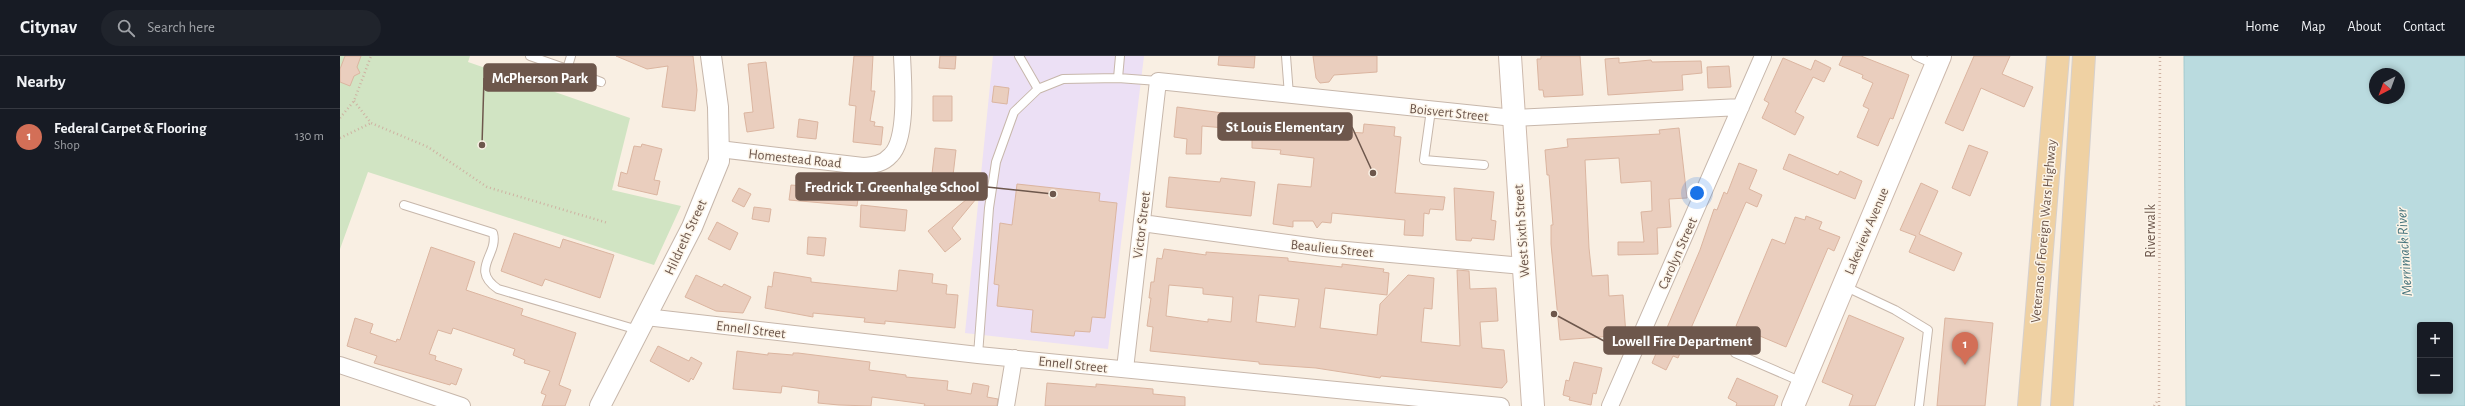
<!DOCTYPE html>
<meta charset="utf-8">
<style>
body{margin:0;font-family:"Alegreya Sans",sans-serif;background:#20242c;color:#f1f3f6}
.controls{position:absolute;right:12px;bottom:12px;display:grid;overflow:hidden;border-radius:4px;box-shadow:0 2px 6px #0003}
.controls button{width:36px;height:36px;display:grid;place-items:center;padding:0;border:0;border-bottom:1px solid #363941;background:#171b24;color:#f1f3f6;font:20px sans-serif}
.compass{position:absolute;left:2029px;top:12px;width:36px;height:36px;border-radius:50%;background:#171b24;box-shadow:0 2px 6px #0003;rotate:221deg}
.you{position:absolute;left:1357px;top:137px;width:14px;height:14px;margin:-10px;border:3px solid #fff;border-radius:50%;background:#1a73e8;box-shadow:0 0 0 6px #1a73e833}
.badge{display:grid;place-items:center;width:26px;height:26px;border-radius:50%;background:#d36f57;color:#fff;font-size:13px;font-weight:700}
.pin{position:absolute;translate:-50% -33px;filter:drop-shadow(0 1px 2px #0008)}
.pin::after{content:'';position:absolute;top:21px;width:14px;height:12px;background:inherit;clip-path:polygon(0 0,100% 0,50% 100%)}
.list{margin:0;padding:0;list-style:none}
h2{display:flex;justify-content:space-between;align-items:center;height:52px;margin:0;padding:0 16px;font-size:17px}
h2 small{font-size:13px;font-weight:400;color:#9ea1a6}
.list li{display:grid;grid-template-columns:26px 1fr auto;gap:12px;align-items:center;box-sizing:border-box;height:56px;padding:0 16px;border-top:1px solid #363941}
.list b{display:block;font-size:15px;white-space:nowrap}
.list p{margin:0;font-size:13px;white-space:nowrap;color:#9ea1a6}
.list em{font-size:13px;font-style:normal;color:#9ea1a6}
.icon{flex:none;width:22px;height:22px;fill:none;stroke:currentColor;stroke-width:2;stroke-linecap:round;stroke-linejoin:round}
.map{position:relative;flex:none;width:2125px;height:350px;overflow:hidden}
header{display:flex;align-items:center;gap:24px;box-sizing:border-box;height:56px;padding:0 20px;background:#171b24;border-bottom:1px solid #363941}
header strong{font-size:19px}
nav{display:flex;gap:22px;margin-inline-start:auto;font-size:14px}
.search{width:280px;height:36px;background:#20242c;display:flex;align-items:center;gap:10px;box-sizing:border-box;padding:0 14px;border-radius:22px;color:#9ea1a6;font-size:15px}
main{display:flex}
aside{flex:1;background:#171b24}
.map>svg:first-child{display:block}
</style>
<header>
<strong>Citynav</strong>
<div class="search"><svg class="icon" aria-label="search" viewBox="0 0 24 24"><circle cx="10" cy="10" r="6"/><path d="M15 15l6 6"/></svg>Search here</div>
<nav><a>Home</a><a>Map</a><a>About</a><a>Contact</a></nav>
</header>
<main>
<aside>
<h2>Nearby<small></small></h2>
<ul class="list">
<li><span class="badge">1</span><div><b>Federal Carpet &amp; Flooring</b><p>Shop</p></div><em>130 m</em></li>
</ul>
</aside>
<div class="map">
<svg width="2125" height="350" viewBox="0 0 2125 350">
<rect width="100%" height="100%" fill="#f9efe3"/>
<!-- education -->
<path fill="#ece0f5" d="M653,0h151l-36,293 -143,-16z"/>
<!-- green -->
<path fill="#d1e4c3" d="M0,0h130l-2,6 162,56 -18,72 69,16 -27,59 -286,-93 -28,77z"/>
<!-- water -->
<path fill="#badbdf" stroke="#a2cacf" fill-rule="evenodd" d="M1844,0h281v350h-279zM2035,18h24v24h-24zM2080,269h30v66h-30z"/>
<!-- building -->
<path fill="#eacebe" stroke="#dbb5a0" fill-rule="evenodd" d="M5,0h16l-4,11 3,6 -6,3 -4,10 -10,-4v-13z
M276,0h77l4,34 -2,21 -33,-4 6,-41 -21,3z
M514,0h19l-2,35h4l-5,30 5,1 -1,4 9,1 -2,18 -28,-3 3,-36 -7,-1z
M600,0h16l-1,13 -16,-1z
M879,0h36l-1,12 -36,-3z
M973,0h64v16l-43,3 -5,7 -9,1 -4,-5z
M1201,0h39l3,39 -39,2 -1,-7h-4l-2,-31h4z
M1503,0h18l48,19 -16,44 -3,-1 -12,28 -21,-9 12,-28 -6,-3 10,-23 -11,-5 1,-3 -24,-10z
M1634,0h36l-8,18 31,13 -9,20 -43,-19 -18,43 -18,-8z
M1279,2v5l32,-3 1,2 49,-1 1,12 -20,2 1,15 -75,5 -3,-36z
M1443,2l28,12 4,-10 16,8 -7,14 -11,-5 -18,35 9,5 -9,18 -33,-17 7,-15 -5,-3z
M426,6l8,66 -27,4 -3,-19 9,-1 -5,-48z
M1389,10l2,21 -23,1 -1,-21z
M654,30l15,2 -2,16 -15,-2z
M593,40h19v25h-19z
M837,51l77,10 73,5v1l9,2 -1,6 28,2 1,-9 31,3 -1,9 7,1 -6,56 50,4 -2,13 -13,-1 -1,5 -5,-1 -1,23 -19,-1 1,-15 -73,-7 -1,10 -9,-1 -5,6 -4,-7h-20v6l-20,-3 5,-40 33,3 3,-29 -34,-4 1,-4 -29,-2v-9l-17,-2 1,-8 -34,-3 -1,28h-15l1,-15 -13,-2z
M459,63l19,3 -2,17 -19,-2z
M1339,72l8,70 -18,1 2,28 -14,1 1,26 -40,1v-13h26l-3,-30 11,-1 -1,-30 -30,2 -2,-25 -34,2 4,88 3,28 16,-1 1,21 14,-1 3,40 -66,5 -9,-96v-19h2l-4,-50h-2l-2,-25 23,-3 -1,-8 93,-5 -1,-4z
M302,88l20,5 -8,31 6,1 -3,14 -39,-9 3,-14 6,2 7,-28 7,1z
M1629,89l19,7 -18,44 -18,-8z
M595,92l21,2 -4,34h3l-1,12 -15,-1v-3l-9,-1z
M1449,98l49,21 2,-4 22,10 -7,18 -72,-30z
M1399,107l18,7 -8,19 13,6 -5,12 -11,-5 -68,156 -5,-2 -7,14 -14,-7 48,-113 14,-41 3,1 7,-18 3,2z
M829,121l51,5 1,-4 34,4 -4,34 -85,-9z
M476,127l14,1v6l29,2 -2,14 -68,-6 2,-15 25,2z
M1581,127l17,8 -19,43 43,19 -8,18 -45,-19 7,-16 -16,-6z
M677,128l83,9 -1,8 18,2 -12,115 -13,-1 -2,15 -15,-1 -1,5 -43,-4 2,-22 -36,-4 2,-21 -5,-1 6,-61 12,2z
M399,132l12,6 -7,13 -12,-6z
M1114,132l40,4 -3,28 5,1 -2,19 -22,-2 -1,3 -15,-1z
M632,139l4,4 -24,29 9,11 -16,13 -17,-21z
M521,149l46,5 -2,21 -45,-4z
M414,151l17,2 -2,13 -17,-3z
M1466,160l16,6 -3,7 21,8 -6,14 -6,-3 -42,99 -50,-21 36,-87 13,5 10,-27 10,3z
M377,166l21,11 -8,17 -22,-11z
M174,177l46,15 3,-9 51,16 -14,43 -55,-19 -3,7 -41,-15z
M468,181l18,1 -2,18 -17,-2z
M91,191l44,15 -9,28 57,19 -2,6 55,18 -17,52 12,5 -6,16h-23l4,-11 -5,-2 9,-22 -26,-8 1,-3 -12,-5 2,-6 -62,-21 -2,6 -13,-4 -9,24 7,2 -1,4 27,9 -6,16 -5,-2 -1,2 -76,-22 3,-7 -30,-10 8,-28 18,6 -3,9 26,9 1,-3 3,1z
M824,193l42,6v-3l82,6v3l54,6v-3l42,5 -1,3 6,1 -2,22 -62,-7 -5,40 57,7 3,-31 28,-29 26,3 -2,31 -8,-1 -3,34 39,4 -3,-76 12,1 1,18 26,-1 2,33 -18,1 2,26 22,2 3,32 -5,6 -121,-12 -1,2 -64,-10 -57,-4v-2l-109,-11 3,-24 -6,-1 4,-28h-2l2,-16h3l3,-24 5,1zM829,229l34,3v6l30,3 -2,25 -23,-3v3l-42,-6zM919,239l40,4 -4,28 -39,-5z
M559,214l34,4 -1,9 15,2 -1,9 12,1 -3,33 -70,-7v3l-21,-2 1,-4 -52,-5v4l-48,-9 3,-22 4,1 2,-15 37,6v4l86,9z
M356,219l26,12 2,-3 27,13 -8,16 -27,-2 -31,-14z
M1509,259l55,23 -29,68h-26l4,-11 -31,-13z
M1605,262l48,5 -8,83h-48z
M318,290l31,15 2,-4 11,6 -9,17 -2,-2 -2,4 -39,-21z
M397,295l31,4v-2l25,2v-2h5l72,9 -1,8 37,5v2l42,4 -1,9 24,4 2,-11 16,3 -2,11 11,2 -1,7h-73l1,-2 -53,-7 -1,9 -32,-1 -21,-2 1,-12 -37,-5 -1,7 -48,-4z
M1234,306l28,6 -6,26 -3,-1 -2,12 -22,-5 1,-3 -7,-2 3,-15 3,1z
M1397,322l41,18 -4,10h-38l1,-3 -9,-5z
M707,327l49,4v-3l57,5v5l32,3v9h-140z"/>
<g fill="none" stroke-linecap="round" stroke-linejoin="round">
<!-- service casing -->
<g stroke="#c7b7ab" stroke-width="10">
<path id="service" d="M190,0l37,13 4,-13
M679,0l19,33
M946,0l3,39
M1576,0l20,9
M227,13l34,13
M778,22l2,-22
M1091,54l-7,50 60,5
M64,149l89,28c6,22 -24,36 5,56l140,41
M1504,230l51,24 33,20 -9,76
M1395,297l67,29
M638,299l11,-147 7,-46 18,-50 24,-23 25,-10 55,-1 40,3"/>
</g>
<!-- minor casing -->
<g stroke="#c7b7ab" stroke-width="18">
<path id="minor" d="M379,93l144,17c11,-1 20,-2 28,-11 17,-17 12,-76 11,-99
M802,167l182,25 199,18
M306,261l332,38 523,51
M0,309l122,41
M785,313l33,-288 356,37 227,-11
M666,350l8,-48
M1270,350l153,-350"/>
</g>
<!-- tertiary casing -->
<g stroke="#c7b7ab" stroke-width="22">
<path id="tertiary" d="M260,350l92,-179 27,-66 -1,-54 -7,-51"/>
</g>
<!-- secondary casing -->
<g stroke="#cdb9ac" stroke-width="24">
<path id="secondary" d="M1170,0l23,350
M1453,350l147,-350"/>
</g>
<!-- primary casing -->
<g stroke="#d6d0cd" stroke-width="24">
<path id="primary" d="M1689,350l29,-350
M1722,350l22,-350"/>
</g>
<!-- path -->
<path stroke="#ceb2a2" stroke-width="2.5" stroke-dasharray="1 3" stroke-linecap="butt" d="M14,45l17,22 57,24 59,40 121,36
M0,62l14,-17 17,-45
M0,82l31,-15
M1814,350l4,-6
M1819,350l1,-350"/>
<!-- service -->
<use href="#service" stroke="#fff" stroke-width="8"/>
<!-- minor -->
<use href="#minor" stroke="#fff" stroke-width="16"/>
<!-- tertiary -->
<use href="#tertiary" stroke="#fff" stroke-width="20"/>
<!-- secondary -->
<use href="#secondary" stroke="#fff" stroke-width="22"/>
<!-- primary -->
<use href="#primary" stroke="#efd1a3" stroke-width="22"/>
</g>
<g text-anchor="middle" stroke-width="3" stroke-linejoin="round" paint-order="stroke">
<!-- street labels -->
<g font-size="14" fill="#6d574c" stroke="#fcf4e8">
<text transform="translate(1109 56) rotate(6)" y="5">Boisvert Street</text>
<text transform="translate(455 102) rotate(6)" y="5">Homestead Road</text>
<text transform="translate(801 169) rotate(-83)" y="5">Victor Street</text>
<text transform="translate(1181 175) rotate(-94)" y="5">West Sixth Street</text>
<text transform="translate(1526 175) rotate(-67)" y="5">Lakeview Avenue</text>
<text transform="translate(1703 175) rotate(-85)" y="5">Veterans of Foreign Wars Highway</text>
<text transform="translate(1810 175) rotate(-90)" y="5">Riverwalk</text>
<text transform="translate(345 181) rotate(-65)" y="5">Hildreth Street</text>
<text transform="translate(992 192) rotate(6)" y="5">Beaulieu Street</text>
<text transform="translate(1337 197) rotate(-66)" y="5">Carolyn Street</text>
<text transform="translate(411 273) rotate(7)" y="5">Ennell Street</text>
<text transform="translate(733 308) rotate(6)" y="5">Ennell Street</text>
</g>
<!-- water labels -->
<g font-size="15" font-style="italic" fill="#49767e" stroke="#fcf4e8">
<text transform="translate(2064 196) rotate(-94)" y="5">Merrimack River</text>
</g>
</g>
<!-- callouts -->
<path fill="none" stroke="#6d574c" stroke-width="1.5" d="M142 89L144 22M1033 117L1012 71M713 138L647 131M1214 258L1264 285"/>
<g fill="#6d574c" stroke="#fcf4e8" stroke-width="1.5">
<circle cx="142" cy="89" r="4"/>
<circle cx="1033" cy="117" r="4"/>
<circle cx="713" cy="138" r="4"/>
<circle cx="1214" cy="258" r="4"/>
</g>
<g fill="#6d574c" stroke="#6d574c" stroke-width="1.5">
<rect x="144" y="8" width="112" height="27" rx="4"/>
<rect x="878" y="57" width="134" height="27" rx="4"/>
<rect x="456" y="117" width="191" height="27" rx="4"/>
<rect x="1264" y="271" width="156" height="27" rx="4"/>
</g>
<g font-size="15" text-anchor="middle" font-weight="bold" fill="#fff">
<text x="200" y="27">McPherson Park</text>
<text x="945" y="76">St Louis Elementary</text>
<text x="552" y="136">Fredrick T. Greenhalge School</text>
<text x="1342" y="290">Lowell Fire Department</text>
</g>
</svg>
<div class="controls">
<button>+</button>
<button>−</button>
</div>
<svg class="compass" viewBox="-18 -18 36 36"><path d="M0-13l5 13h-10z" fill="#e53935"/><path d="M0 13l5-13h-10z" fill="#9ea1a6"/></svg>
<div class="you"></div>
<div class="pin badge" style="left:1625px;top:309px">1</div>
</div>
</main>
